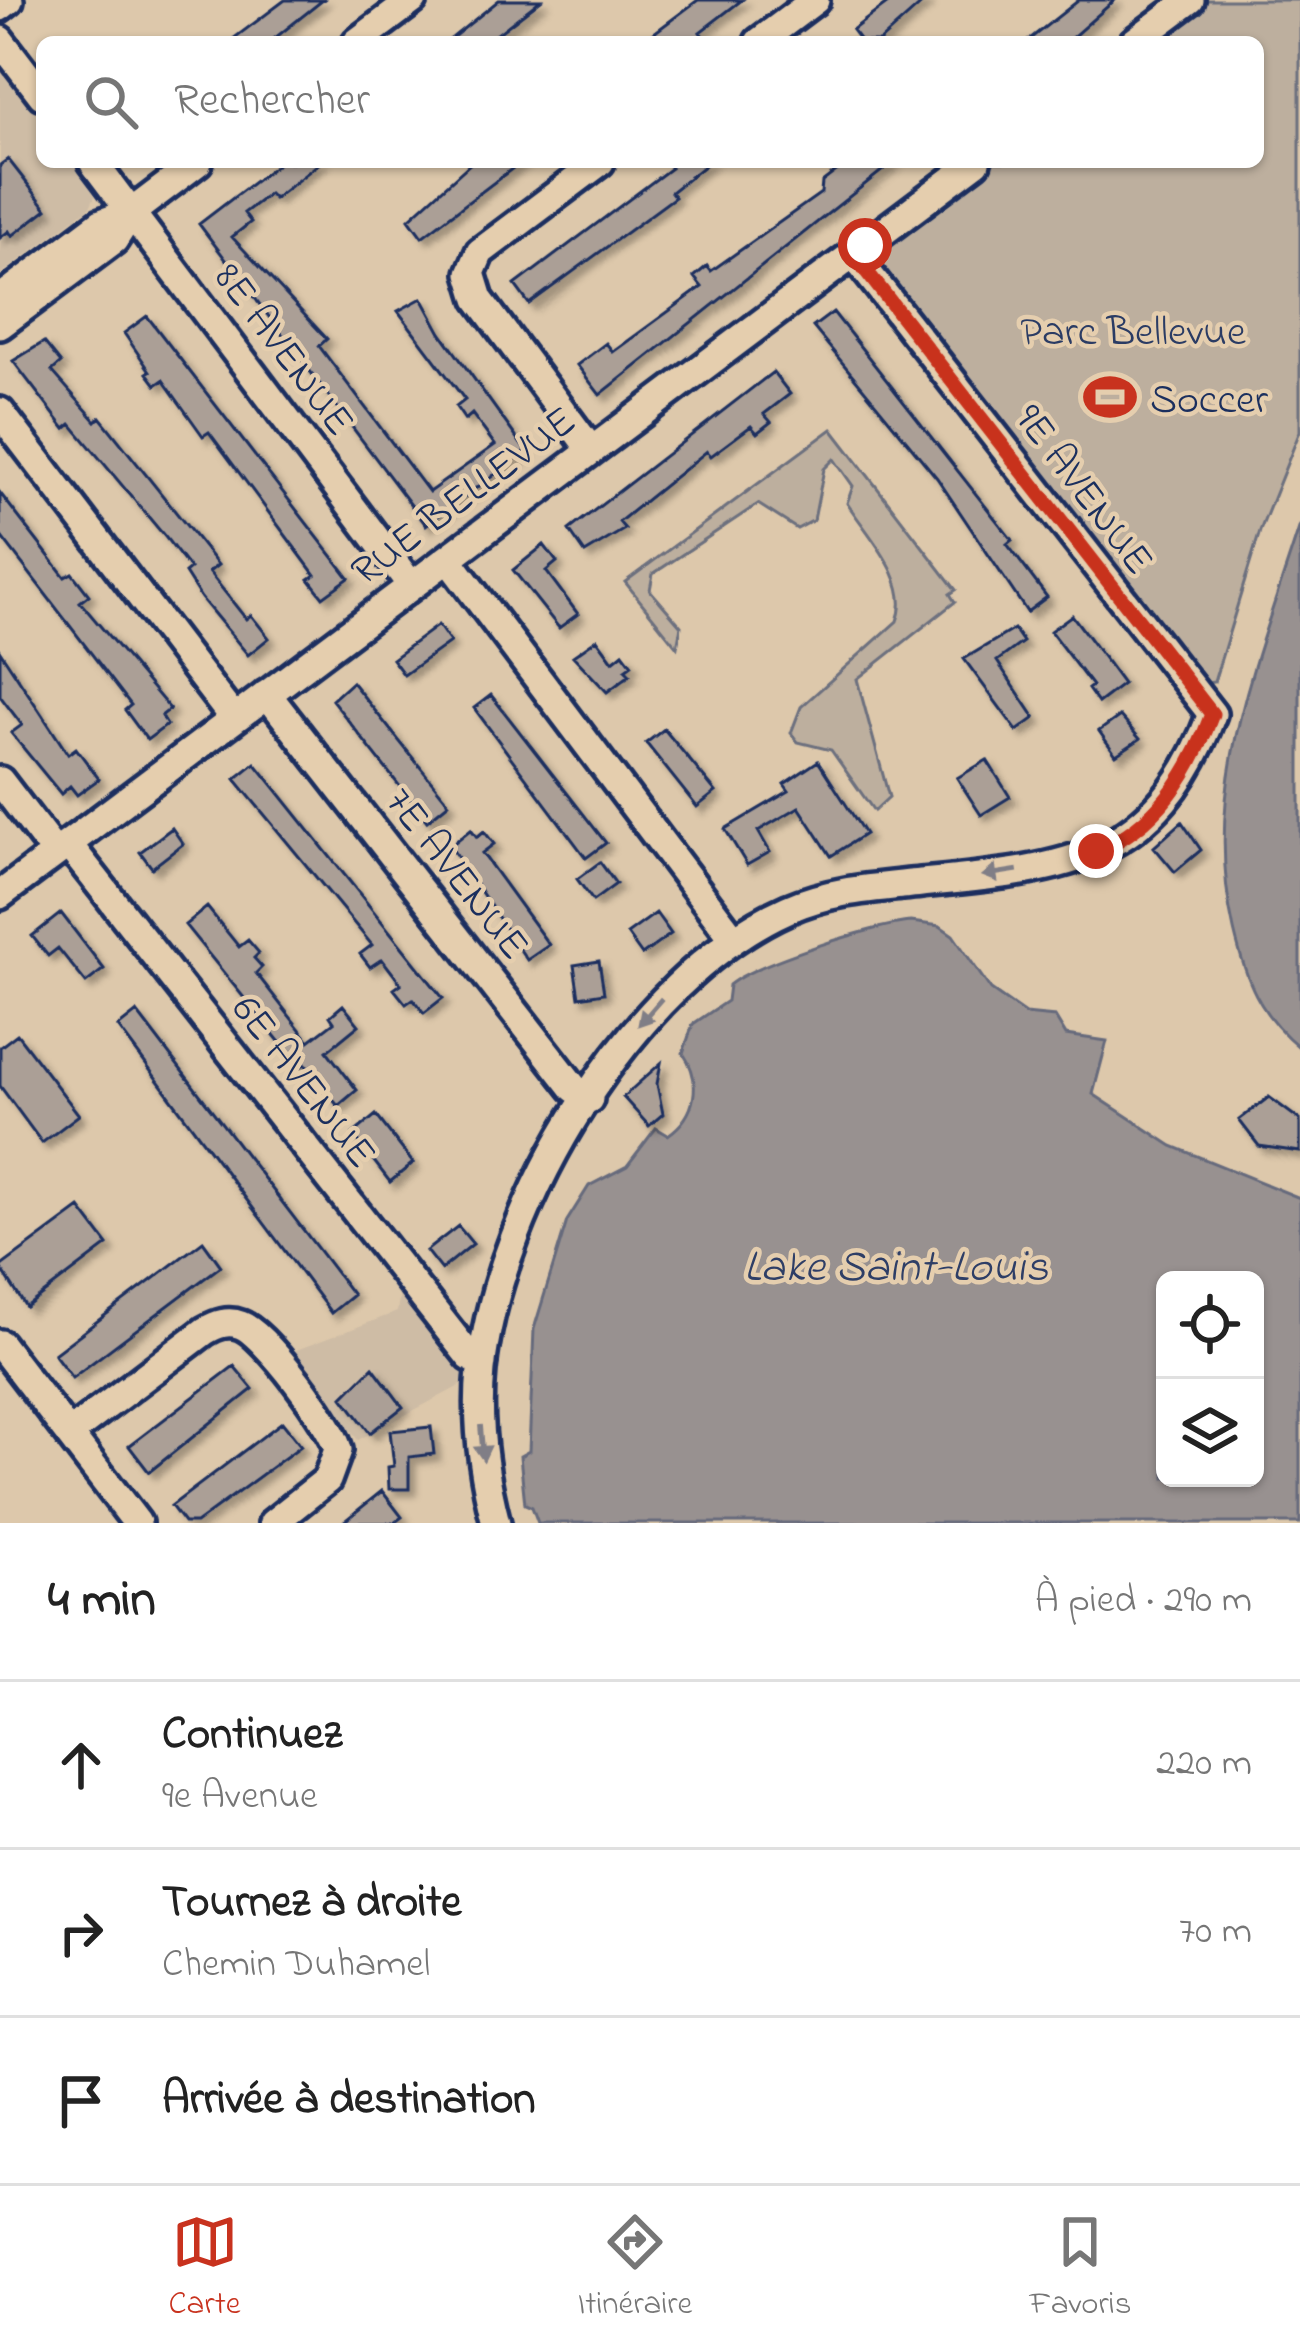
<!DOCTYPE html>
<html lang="fr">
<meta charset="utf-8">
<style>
body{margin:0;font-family:"Indie Flower",sans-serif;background:#f6f6f6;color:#222}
.controls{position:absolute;right:36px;bottom:36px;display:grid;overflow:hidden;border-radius:18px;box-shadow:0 3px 9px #0004}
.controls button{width:108px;height:108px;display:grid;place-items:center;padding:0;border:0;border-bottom:3px solid #e0e0e0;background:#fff;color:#222;font:60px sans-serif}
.stop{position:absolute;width:36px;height:36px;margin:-27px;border:9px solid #c8321e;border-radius:50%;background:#fff}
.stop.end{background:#c8321e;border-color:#fff;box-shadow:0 3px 12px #0008}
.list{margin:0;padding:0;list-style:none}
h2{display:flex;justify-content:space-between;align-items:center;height:156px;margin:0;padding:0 48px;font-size:51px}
h2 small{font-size:39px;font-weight:400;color:#767676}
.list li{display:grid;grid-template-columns:78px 1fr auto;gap:36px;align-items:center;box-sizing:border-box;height:168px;padding:0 48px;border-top:3px solid #e0e0e0}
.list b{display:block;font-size:45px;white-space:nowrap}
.list p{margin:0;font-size:39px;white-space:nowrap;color:#767676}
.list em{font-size:39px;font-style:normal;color:#767676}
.icon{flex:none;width:66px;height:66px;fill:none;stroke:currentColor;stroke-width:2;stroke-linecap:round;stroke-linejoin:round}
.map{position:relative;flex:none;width:1300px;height:1523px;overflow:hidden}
.search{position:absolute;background:#fff;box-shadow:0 3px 9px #0004;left:36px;right:36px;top:36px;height:132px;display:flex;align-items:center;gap:30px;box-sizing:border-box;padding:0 42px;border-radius:18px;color:#767676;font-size:45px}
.sheet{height:660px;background:#fff}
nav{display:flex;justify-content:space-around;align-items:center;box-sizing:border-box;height:168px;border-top:3px solid #e0e0e0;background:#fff;font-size:33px;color:#767676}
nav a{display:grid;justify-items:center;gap:6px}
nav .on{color:#c8321e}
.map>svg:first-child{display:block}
</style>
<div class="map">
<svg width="1300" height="1523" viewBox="0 0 1300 1523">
<defs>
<filter id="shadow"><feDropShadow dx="6" dy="6" stdDeviation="3" flood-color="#0004"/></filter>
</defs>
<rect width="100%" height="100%" fill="#ddc8ab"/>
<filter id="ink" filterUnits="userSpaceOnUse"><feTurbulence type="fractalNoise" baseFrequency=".00833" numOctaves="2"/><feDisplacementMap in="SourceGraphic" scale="24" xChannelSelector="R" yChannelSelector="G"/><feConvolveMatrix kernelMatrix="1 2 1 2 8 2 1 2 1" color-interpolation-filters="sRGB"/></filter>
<g filter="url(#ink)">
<!-- built -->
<path fill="#cebca5" d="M0,66l42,55v41h31l22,34 -5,11 -90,68z
M400,1292l69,89 -111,59 -67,-88 106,-40z"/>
<!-- green -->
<path fill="#bdaf9e" stroke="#6c6f7e" stroke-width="3" d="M1206,0h94v431l-40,100 -46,151 -13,2 -326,-426 9,-16 107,-80h267v-120h-107z
M832,429l124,161 -6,4 5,8 -98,77 32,118 -15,14 -43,-61 -33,-8 -7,-9 10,-26 96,-86c16,-40 -29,-85 -50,-118l6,-17 -19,-27 -10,10 -10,51 -17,9 -39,-25 -105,70 -3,16 31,36 -4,21 -52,-65z"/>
<!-- water -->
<path fill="#989190" stroke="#666a7c" stroke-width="3" fill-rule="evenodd" d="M1300,525v523c-41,-34 -54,-67 -66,-118 -33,-143 23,-269 66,-405z
M911,922l29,4 13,9 38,55 34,24 30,3 11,18 41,6 -14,53 79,52 128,52v325h-762l-6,-16 -7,-3 -5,-48 9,-5 5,-122 33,-108 22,-35 38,-20 29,-38 12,7c29,-20 34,-54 15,-82l10,-29 34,-23 2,-16c24,-21 148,-61 182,-63zM1165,1280h90v198h-90z"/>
<!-- building -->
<path fill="#ab9f96" stroke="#1b2f5e" stroke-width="3" filter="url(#shadow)" d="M285,0h38l-53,42h-41z
M499,0h42l-54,42h-40z
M698,0h44l-42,32 3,4 -8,6h-53z
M892,0h34l-47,42h-18l-9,-12z
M1079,0h36l-48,42h-41z
M8,159l39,50 -35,27 -3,-5 -9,7v-73z
M280,162h41l-47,37 -5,-5 -25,19 7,9 -19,15 95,102 -8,7 110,146 66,-47 -23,-31 -7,6 -9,-13 9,-7 -67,-89 24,-13 19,35 85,118 -100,74 -227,-301z
M472,162h49l-99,75 -13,-18z
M666,162h43l-38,30 4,5 -146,107 -14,-19 156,-117z
M848,162h45l-293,233 -23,-30 29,-22 7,9 89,-65 -8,-10 13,-11 4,5 110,-78 1,-11z
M833,312l179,228 -5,4 40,53 -20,15 -90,-134 -124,-151z
M147,316l202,262 -26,19 -14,-18 6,-4 -106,-143 -6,4 -40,-56 -7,5 -9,-12 3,-2 -26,-38z
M44,342l17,21 -9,8 44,50 4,-4 118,148 -9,7 37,47 5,-4 18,23 -21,17 -47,-57 -16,-25 5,-4 -24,-31 -95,-114 -6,5 -52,-68z
M773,372l17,22 -26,20 7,8 -14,11 -6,-7 -40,30 -4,-5 -88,71 6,7 -40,24 -16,-23z
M0,493l65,84 7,-4 17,22 -9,7 90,107 -9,7 6,9 -20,15 -22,-30 6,-5 -131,-170z
M544,545l13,17 -11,9 32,43 -19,14 -46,-58z
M1072,615l51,69 -25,19 -10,-14 4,-3 -42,-55z
M438,625l12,17 -46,33 -12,-16z
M1014,629l9,13 -26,19 38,57 -18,13 -53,-72z
M597,639l16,22 10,-8 9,12 -7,5 5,5 -23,17 -34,-36z
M0,651l68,103 8,-6 23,31 -22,16 -7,-9 -9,8 -50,-61 11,-8 -22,-29z
M352,682l97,121 -22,18 -95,-121z
M491,695l115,148 -20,15 -112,-150z
M1120,716l20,23 -24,16 -17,-24z
M664,729l52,63 -19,15 -51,-64z
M987,760l23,37 -29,18 -24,-37z
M818,761l47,73 -34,22 -32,-49 -41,24 12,21 -23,13 -22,-36 64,-38 -5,-7z
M255,763l188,235 -19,15 -11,-14 -7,5 -12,-15 7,-5 -19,-25 -12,8 -10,-13 12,-9 -137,-166z
M1182,822l19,28 -26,22 -21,-25z
M172,828l11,16 -31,24 -12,-16z
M471,829l6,8 7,-6 10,13 -12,9 67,92 -22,15 -77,-114z
M600,862l16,22 -23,17 -16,-22z
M207,907l32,40 9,-7 11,13 -5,5 8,9 -6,6 53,68 25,-19 -4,-6 13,-11 16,20 -32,26 30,39 -19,16 -33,-42 -5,3 -115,-142z
M61,913l43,56 -18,14 -28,-35 -10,8 -16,-20z
M656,913l15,21 -29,21 -15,-21z
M599,961l5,32 -25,4 -5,-32z
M137,1012l216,283 -22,18 -213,-286z
M17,1034l62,81 -37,28 -42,-57v-39z
M661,1063l-4,21 6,30 -14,12 -26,-29z
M1269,1097l31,23v32l-41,-6 -20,-26z
M376,1115l37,48 -23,19 -37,-48z
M80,1208l28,37 -82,62 -26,-40z
M458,1226l15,18 -32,26 -15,-19z
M203,1241l18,25 -149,112 -18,-24z
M234,1366l19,23 -104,83 -20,-26z
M373,1367l30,40 -33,26 -27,-36z
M282,1422l19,24 -105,77h-12l-13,-17z
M431,1427l3,27 -25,3v32h-20l-1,-22 6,-1 -4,-35z
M382,1491l20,26 -8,6h-52z"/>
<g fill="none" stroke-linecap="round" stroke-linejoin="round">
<!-- minor casing -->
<g stroke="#1b2f5e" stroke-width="36">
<path id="minor" d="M0,7l9,-7
M0,40l42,55
M357,42l56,-42
M759,42l56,-42
M1134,42l56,-42
M93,162l318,423
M0,299l101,-76 31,-11 66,-50
M0,325l114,-85 18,-28
M0,412l234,307
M591,450l-112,-151 -8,-26 9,-21 120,-90
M448,559l286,380
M267,694l307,394 15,11
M0,781l55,72
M68,844l402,513 12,6
M0,895l976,-733
M0,1344l137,179
M69,1434l136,-103c12,-7 23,-11 36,-6 24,9 92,100 97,125l-11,30 -54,43
M496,1523c-13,-50 -20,-102 -15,-153 18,-167 152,-392 307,-461 43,-19 87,-21 133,-26 143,-14 235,-20 291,-169l-359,-460"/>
</g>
<!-- minor -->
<use href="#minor" stroke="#e5ceae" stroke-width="27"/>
</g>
<!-- one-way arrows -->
<defs><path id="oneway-solid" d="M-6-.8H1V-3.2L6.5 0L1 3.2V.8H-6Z" transform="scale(3)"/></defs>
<g fill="#807e86">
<use href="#oneway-solid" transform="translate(1000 873) rotate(171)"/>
<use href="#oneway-solid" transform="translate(650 1012) rotate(131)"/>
<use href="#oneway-solid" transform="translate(482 1443) rotate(85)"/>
</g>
</g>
<g fill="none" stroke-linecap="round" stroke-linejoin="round" filter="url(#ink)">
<!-- route -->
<path stroke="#c8321e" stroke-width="15" d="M865,245l-12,9 359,460c-22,60 -55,112 -116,137"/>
</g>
<!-- icons -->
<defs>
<g id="stadium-bare" transform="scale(4.14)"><path d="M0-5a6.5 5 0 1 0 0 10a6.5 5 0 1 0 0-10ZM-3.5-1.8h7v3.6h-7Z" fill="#c8321e" stroke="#e5ceae" stroke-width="2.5" paint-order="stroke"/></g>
</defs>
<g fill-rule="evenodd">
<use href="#stadium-bare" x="1110" y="397"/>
</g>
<g text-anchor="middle" stroke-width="9" stroke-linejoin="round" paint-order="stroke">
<!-- park labels -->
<g font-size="42" fill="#2b3c64" stroke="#e5ceae">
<text x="1133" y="344">Parc Bellevue</text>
</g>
<!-- street labels -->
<g font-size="42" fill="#1b2f5e" stroke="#e5ceae">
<text transform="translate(286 348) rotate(53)" y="15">8E AVENUE</text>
<text transform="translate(1086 488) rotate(53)" y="15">9E AVENUE</text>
<text transform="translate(462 494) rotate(-37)" y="15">RUE BELLEVUE</text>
<text transform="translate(459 872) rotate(52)" y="15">7E AVENUE</text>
<text transform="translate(306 1080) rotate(52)" y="15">6E AVENUE</text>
</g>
<!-- poi labels -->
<g font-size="42" fill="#1b2f5e" stroke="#e5ceae" text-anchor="start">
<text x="1150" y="412">Soccer</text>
</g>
<!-- water labels -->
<g font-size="45" font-style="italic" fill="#2e3e66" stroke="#e5ceae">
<text x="896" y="1280">Lake Saint-Louis</text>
</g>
</g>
</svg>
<div class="controls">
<button><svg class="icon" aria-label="locate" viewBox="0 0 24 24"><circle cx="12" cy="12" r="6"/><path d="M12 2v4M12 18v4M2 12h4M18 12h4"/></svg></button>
<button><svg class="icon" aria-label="layers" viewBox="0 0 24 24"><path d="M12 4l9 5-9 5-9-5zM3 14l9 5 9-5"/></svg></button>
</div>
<div class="stop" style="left:865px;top:245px"></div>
<div class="stop end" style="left:1096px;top:851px"></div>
<div class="search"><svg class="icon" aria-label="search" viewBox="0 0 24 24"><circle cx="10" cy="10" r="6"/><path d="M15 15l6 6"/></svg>Rechercher</div>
</div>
<section class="sheet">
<h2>4 min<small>À pied · 290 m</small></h2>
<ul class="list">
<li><svg class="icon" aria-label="ahead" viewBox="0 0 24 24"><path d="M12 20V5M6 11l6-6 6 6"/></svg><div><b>Continuez</b><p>9e Avenue</p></div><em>220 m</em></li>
<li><svg class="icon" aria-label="right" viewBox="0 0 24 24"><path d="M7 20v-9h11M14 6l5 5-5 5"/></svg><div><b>Tournez à droite</b><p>Chemin Duhamel</p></div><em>70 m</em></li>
<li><svg class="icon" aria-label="arrive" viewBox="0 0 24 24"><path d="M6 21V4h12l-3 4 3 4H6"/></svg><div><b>Arrivée à destination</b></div></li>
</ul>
</section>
<nav>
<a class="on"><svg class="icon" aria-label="map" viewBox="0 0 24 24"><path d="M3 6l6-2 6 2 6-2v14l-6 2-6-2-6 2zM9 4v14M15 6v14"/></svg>Carte</a>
<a><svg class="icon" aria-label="directions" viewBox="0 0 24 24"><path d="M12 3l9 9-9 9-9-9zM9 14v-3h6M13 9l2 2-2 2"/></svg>Itinéraire</a>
<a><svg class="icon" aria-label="saved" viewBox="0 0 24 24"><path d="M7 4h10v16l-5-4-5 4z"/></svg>Favoris</a>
</nav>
